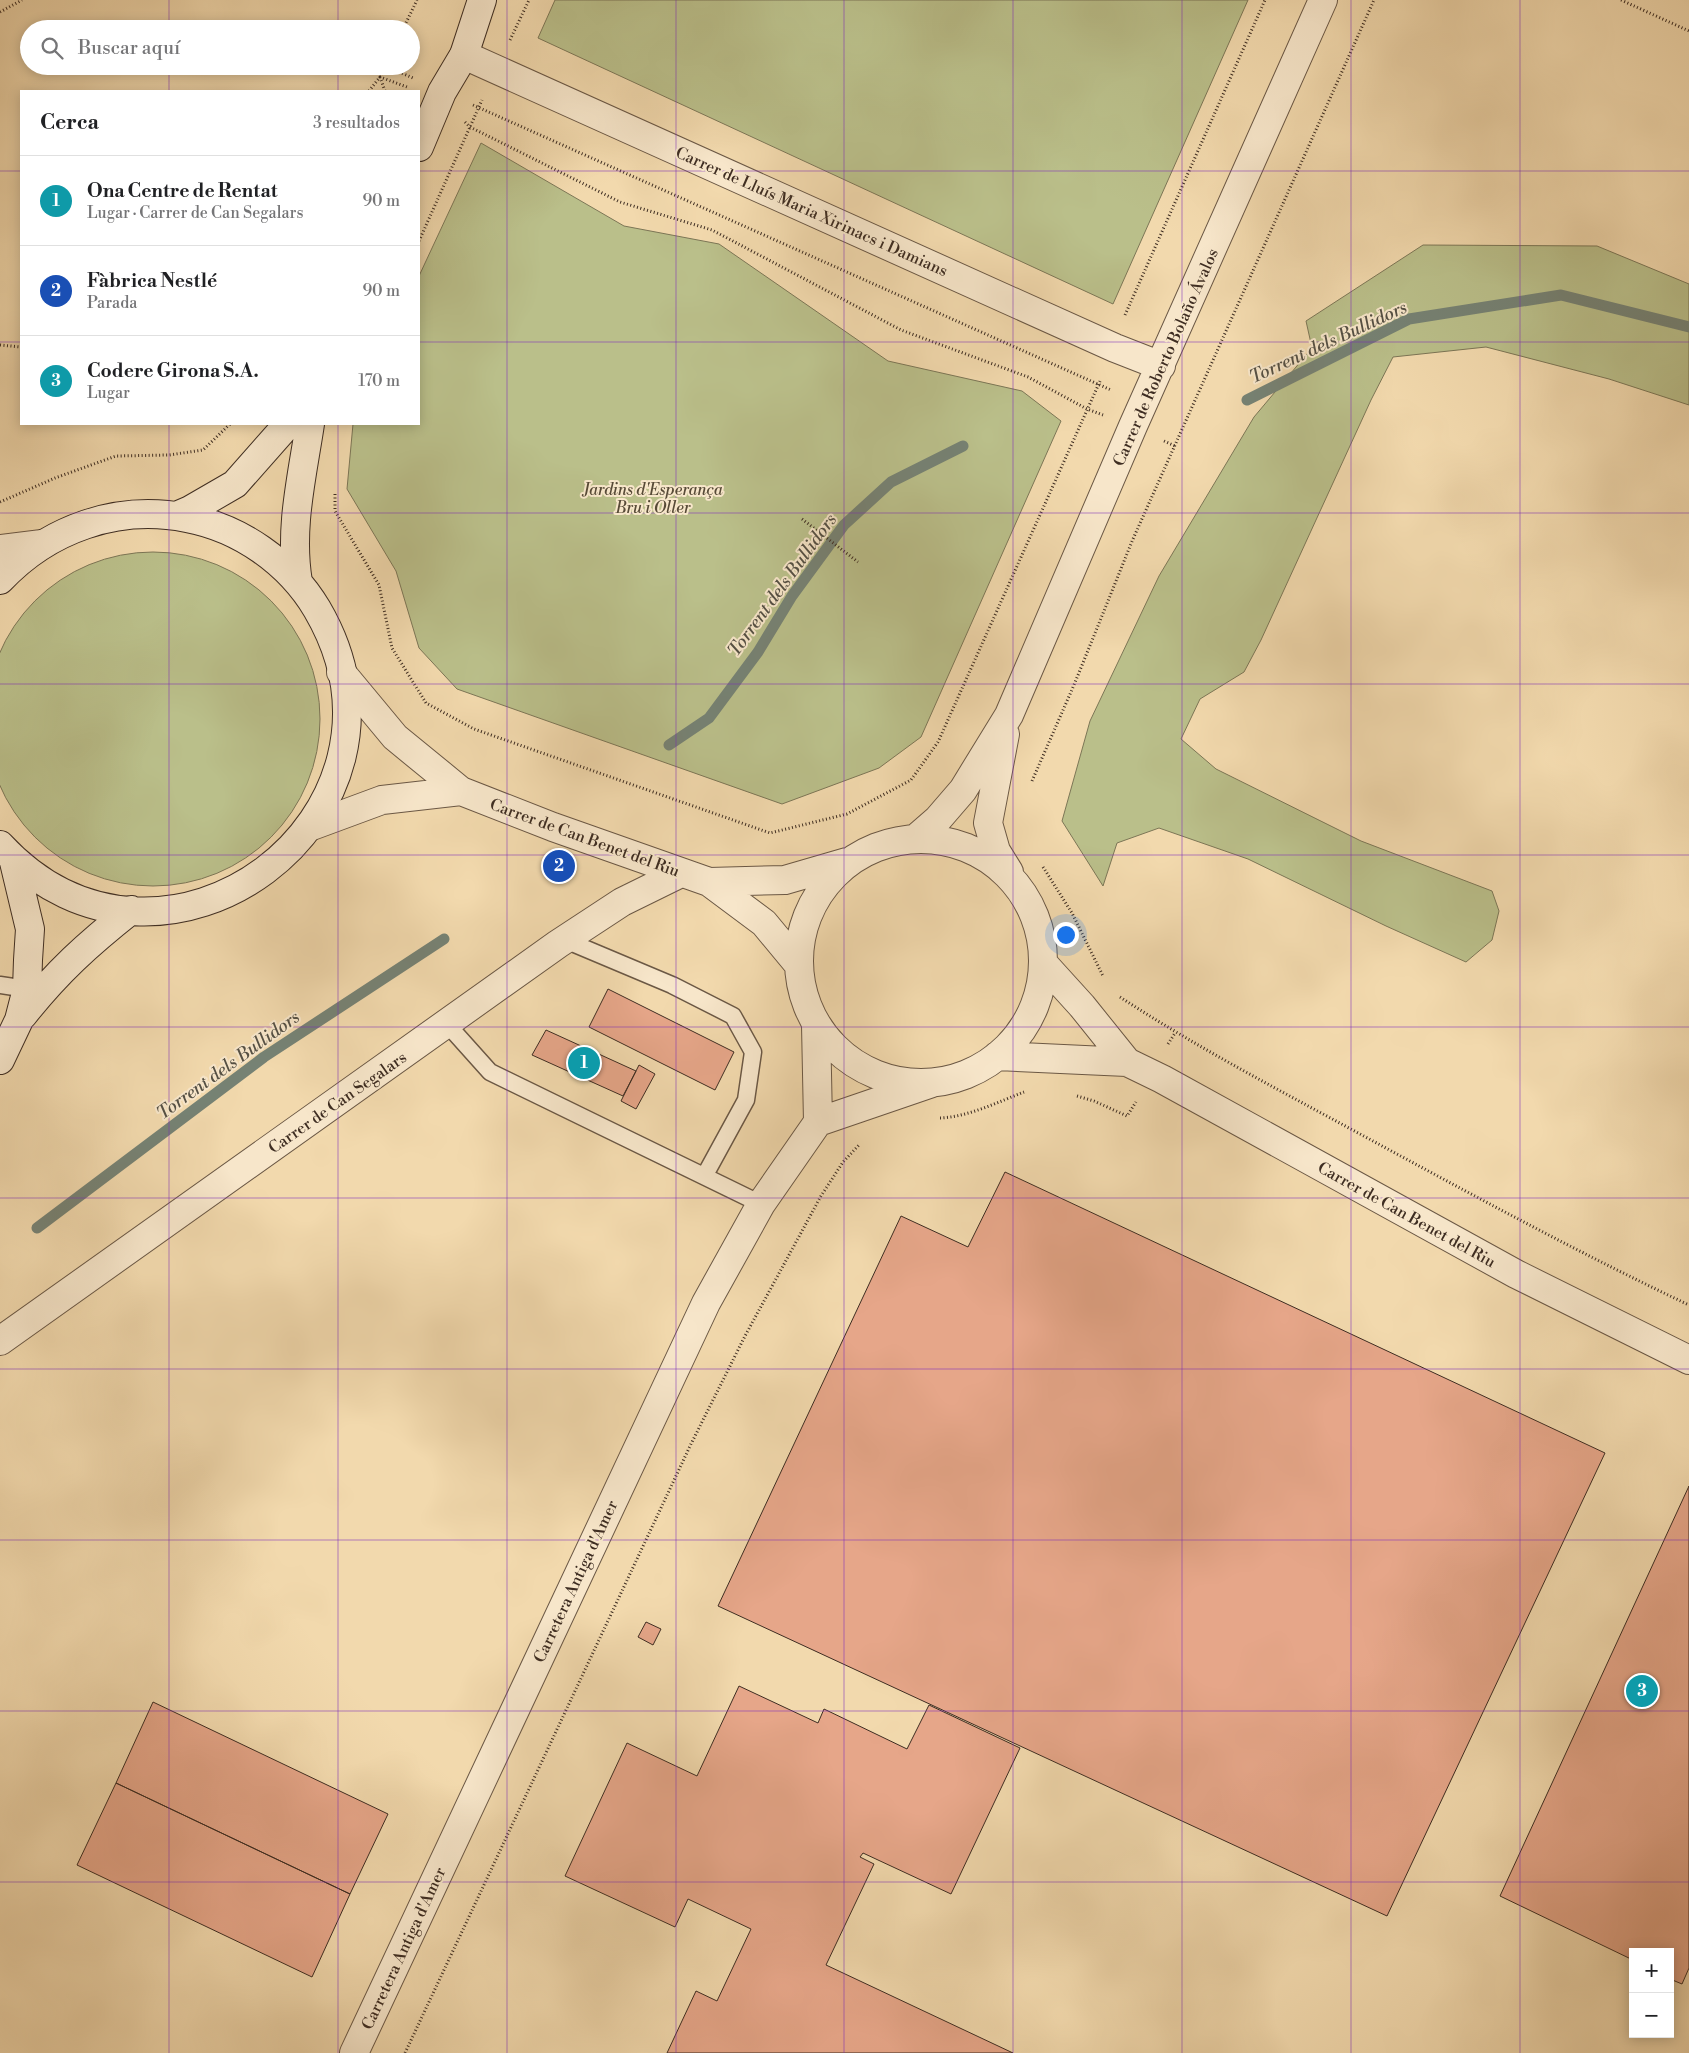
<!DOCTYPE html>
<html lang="es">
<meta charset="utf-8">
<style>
body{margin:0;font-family:"Libre Bodoni",serif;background:#f2f2f2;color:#202124}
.controls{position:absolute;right:15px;bottom:15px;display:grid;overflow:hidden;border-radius:0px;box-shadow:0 2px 12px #0003}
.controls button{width:45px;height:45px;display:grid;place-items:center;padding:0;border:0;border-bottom:1px solid #e0e0e0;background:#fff;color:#202124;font:25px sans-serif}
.you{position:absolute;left:1065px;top:934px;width:18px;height:18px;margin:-12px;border:4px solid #fff;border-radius:50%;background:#1a73e8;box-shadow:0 0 0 8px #1a73e833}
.badge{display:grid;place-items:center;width:32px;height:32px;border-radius:50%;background:#8f2418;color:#fff;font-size:16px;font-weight:700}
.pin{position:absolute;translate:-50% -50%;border:2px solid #fff;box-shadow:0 1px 5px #0006}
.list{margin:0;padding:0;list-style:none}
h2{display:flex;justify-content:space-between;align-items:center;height:65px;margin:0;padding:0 20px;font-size:21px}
h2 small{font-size:16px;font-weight:400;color:#757577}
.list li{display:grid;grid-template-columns:32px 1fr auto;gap:15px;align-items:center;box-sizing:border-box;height:90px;padding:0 20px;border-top:1px solid #e0e0e0}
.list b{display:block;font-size:19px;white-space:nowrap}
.list p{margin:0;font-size:16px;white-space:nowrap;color:#757577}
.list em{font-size:16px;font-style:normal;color:#757577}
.icon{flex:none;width:28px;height:28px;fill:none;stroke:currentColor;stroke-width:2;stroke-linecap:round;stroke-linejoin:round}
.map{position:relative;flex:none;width:1689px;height:2053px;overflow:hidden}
.search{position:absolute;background:#fff;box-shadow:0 2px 12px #0003;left:20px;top:20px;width:400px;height:55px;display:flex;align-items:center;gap:12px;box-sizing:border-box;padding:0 18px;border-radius:28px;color:#757577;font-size:19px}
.panel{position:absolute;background:#fff;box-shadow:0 2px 12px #0003;left:20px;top:90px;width:400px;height:335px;border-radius:0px}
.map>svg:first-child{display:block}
</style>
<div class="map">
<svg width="1689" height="2053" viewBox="0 0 1689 2053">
<rect width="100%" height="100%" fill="#f2d9ad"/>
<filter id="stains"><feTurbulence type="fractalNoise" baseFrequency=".004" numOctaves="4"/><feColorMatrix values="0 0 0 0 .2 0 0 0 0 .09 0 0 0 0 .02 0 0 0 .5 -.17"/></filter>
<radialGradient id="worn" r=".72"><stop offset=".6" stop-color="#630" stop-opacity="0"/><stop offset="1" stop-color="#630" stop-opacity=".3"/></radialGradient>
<!-- green -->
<path fill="#babf8a" stroke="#7c7656" d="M555,0h693l-135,304 -575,-266z
M481,143l143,83 95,18 169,117 134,30 39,30 -140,316 -42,31 -97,36 -325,-115 -38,-41 -23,-77 -49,-82 6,-65h66v-148z
M1423,245l174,1 92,38v121l-80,-26 -123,-32 -93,10 -22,43 -110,240 -17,32 -44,27 -19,40 35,30 145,72 131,50 7,20 -7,29 -26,22 -80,-36 -138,-67 -89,-31 -42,15 -14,43 -41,-65 28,-100 69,-145 95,-159 58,-69 -6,-27z
M-14 719a167 167 0 1 1 334 0a167 167 0 1 1-334 0Z"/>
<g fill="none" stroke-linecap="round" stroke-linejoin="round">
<!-- stream -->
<path stroke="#768274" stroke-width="11" d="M1247,400l162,-81 152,-24 128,32
M669,745l40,-27 49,-66 34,-56 52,-71 47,-43 72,-36
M37,1228l227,-171 180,-118"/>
</g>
<!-- building -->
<path fill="#e6a689" stroke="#3e2d22" d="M608,989l126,63 -19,38 -126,-63z
M546,1030l90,41 -13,25 -91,-41z
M639,1065l16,9 -19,35 -15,-8z
M1005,1172l600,281 -218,463 -669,-310 183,-390 67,31z
M1689,1486v482l-7,16 -12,-5v-27h-37v8l-133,-64z
M646,1622l15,7 -8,16 -15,-8z
M739,1686l79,37 6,-14 83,40 22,-44 91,43 -69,146 -88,-41 -3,4 14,7 -48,101 187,88h-346l29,-62 21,10 34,-72 -63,-30 -13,28 -110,-51 62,-133 70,33z
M153,1702l235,112 -38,80 -234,-111z
M116,1783l234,111 -38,83 -235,-112z"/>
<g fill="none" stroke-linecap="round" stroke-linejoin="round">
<!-- service casing -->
<g stroke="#6b5845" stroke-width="19">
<path id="service" d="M565,940l107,45 61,31 20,36 -7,48 -41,75
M0,985l27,4
M447,1024l43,48 271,132"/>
</g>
<!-- minor casing -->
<g stroke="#6b5845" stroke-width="30">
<path id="minor" d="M464,55l651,293 46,18
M0,549l42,-5
M341,672l54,65 66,54 92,36 156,55 76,-2 62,-18
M1005,734l-17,89 8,28 13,21
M309,827l73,-27 79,-9
M799 961a122 122 0 1 1 244 0a122 122 0 1 1-244 0Z
M915,839l23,-20 25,-29 46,-75 124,-289 190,-426
M709,882l55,41 34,41
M1043,963l39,43 45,56 35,17 354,195 173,86
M816,1025l2,97
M997,1056l130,6
M0,1341l558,-397 64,-42 59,-29
M354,2053l352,-750 55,-99 57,-82 114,-39"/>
</g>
<!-- secondary casing -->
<g stroke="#3e2d22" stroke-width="30">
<path id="secondary" d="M419,147l23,-55 22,-37 18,-55
M176,516l14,-6 45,-26 53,-60
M0,580c48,-51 117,-76 187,-62 53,10 102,44 130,91 121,206 -154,412 -317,236
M298,582c-9,-53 4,-105 12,-158
M23,1015c34,-43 65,-71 108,-105
M0,1060l19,-40 8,-31 1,-29 2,-31 -17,-71"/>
</g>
<!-- path -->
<path stroke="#3e2d22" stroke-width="3" stroke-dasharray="1 2.5" stroke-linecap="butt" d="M1621,0l68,31
M0,12l22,-12
M403,29l14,-29
M510,40l19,-40
M369,91l11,-14 27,10
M385,91l-5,-14 5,-11 28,12
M473,105l638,285
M465,122l5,5 150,75 92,28 189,100 127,47 59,32 16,6
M419,241l63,-141
M1125,315l140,-315
M0,345l21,2
M1164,441l11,5
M335,494v17l44,74 13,63 34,55 48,26 296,104 77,-19 64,-34 27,-38 163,-363
M0,502l55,-24 61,-22 53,-1 34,-5 27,-26
M802,519l56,43
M1032,781l42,-96 59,-146 241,-539
M1043,867l29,46 31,63
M1120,997c78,51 159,93 240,137 109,59 217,118 329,171
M1168,1044l7,-11
M1077,1096l17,5 33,15 9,-14
M940,1118c28,-1 58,-16 84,-26
M405,2053l286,-609 54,-108 76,-140 22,-34 16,-17"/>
<!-- service -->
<use href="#service" stroke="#f7e6ca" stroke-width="16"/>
<!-- minor -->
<use href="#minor" stroke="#f7e6ca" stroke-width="28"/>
<!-- secondary -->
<use href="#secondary" stroke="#f7e6ca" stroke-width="28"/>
</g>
<!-- grid -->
<path fill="none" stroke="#7b2cbf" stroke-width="1" stroke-opacity="0.55" d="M169,0v29M338,0v29M507,0v2053M676,0v2053M844,0v2053M1013,0v2053M1182,0v2053M1351,0v2053M1520,0v2053M169,66v25M338,66v25M0,171h21M419,171h1270M0,342h21M419,342h1270M169,424v1629M338,424v1629M0,513h1689M0,684h1689M0,855h1689M0,1027h1689M0,1198h1689M0,1369h1689M0,1540h1689M0,1711h1689M0,1882h1689"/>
<g text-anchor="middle" stroke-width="4" stroke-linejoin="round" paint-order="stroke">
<!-- street labels -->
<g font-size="16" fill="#3e2d22" stroke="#f7e6ca">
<text transform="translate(812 211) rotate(24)" y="6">Carrer de Lluís Maria Xirinacs i Damians</text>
<text transform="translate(1165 357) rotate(-66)" y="6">Carrer de Roberto Bolaño Ávalos</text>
<text transform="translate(585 837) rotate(20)" y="6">Carrer de Can Benet del Riu</text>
<text transform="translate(337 1102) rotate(-35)" y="6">Carrer de Can Segalars</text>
<text transform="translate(1407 1214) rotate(29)" y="6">Carrer de Can Benet del Riu</text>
<text transform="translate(575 1581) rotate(-65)" y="6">Carretera Antiga d'Amer</text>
<text transform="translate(403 1948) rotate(-65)" y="6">Carretera Antiga d'Amer</text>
</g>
<!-- park labels -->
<g font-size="16" font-style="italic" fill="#574a37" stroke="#f7e6ca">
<text x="653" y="495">Jardins d'Esperança<tspan x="653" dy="18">Bru i Oller</tspan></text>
</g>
<!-- water labels -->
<g font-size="18" font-style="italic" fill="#555044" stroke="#f7e6ca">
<text transform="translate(1328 342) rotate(-25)" y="6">Torrent dels Bullidors</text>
<text transform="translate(782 585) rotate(-54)" y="6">Torrent dels Bullidors</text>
<text transform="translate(228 1065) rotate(-36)" y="6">Torrent dels Bullidors</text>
</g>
</g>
<rect width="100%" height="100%" filter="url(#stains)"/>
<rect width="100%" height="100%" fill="url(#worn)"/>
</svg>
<div class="controls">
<button>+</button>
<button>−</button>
</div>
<div class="you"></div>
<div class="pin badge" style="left:584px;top:1063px;background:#0f9aa8">1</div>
<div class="pin badge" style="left:559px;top:866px;background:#1a4fb4">2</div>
<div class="pin badge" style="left:1642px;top:1691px;background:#0f9aa8">3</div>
<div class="search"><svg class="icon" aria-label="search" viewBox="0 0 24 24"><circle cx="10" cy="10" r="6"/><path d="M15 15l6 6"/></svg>Buscar aquí</div>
<section class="panel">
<h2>Cerca<small>3 resultados</small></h2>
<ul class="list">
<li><span class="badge" style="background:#0f9aa8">1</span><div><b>Ona Centre de Rentat</b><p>Lugar · Carrer de Can Segalars</p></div><em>90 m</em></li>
<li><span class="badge" style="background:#1a4fb4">2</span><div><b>Fàbrica Nestlé</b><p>Parada</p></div><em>90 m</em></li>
<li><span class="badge" style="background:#0f9aa8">3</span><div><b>Codere Girona S.A.</b><p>Lugar</p></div><em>170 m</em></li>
</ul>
</section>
</div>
